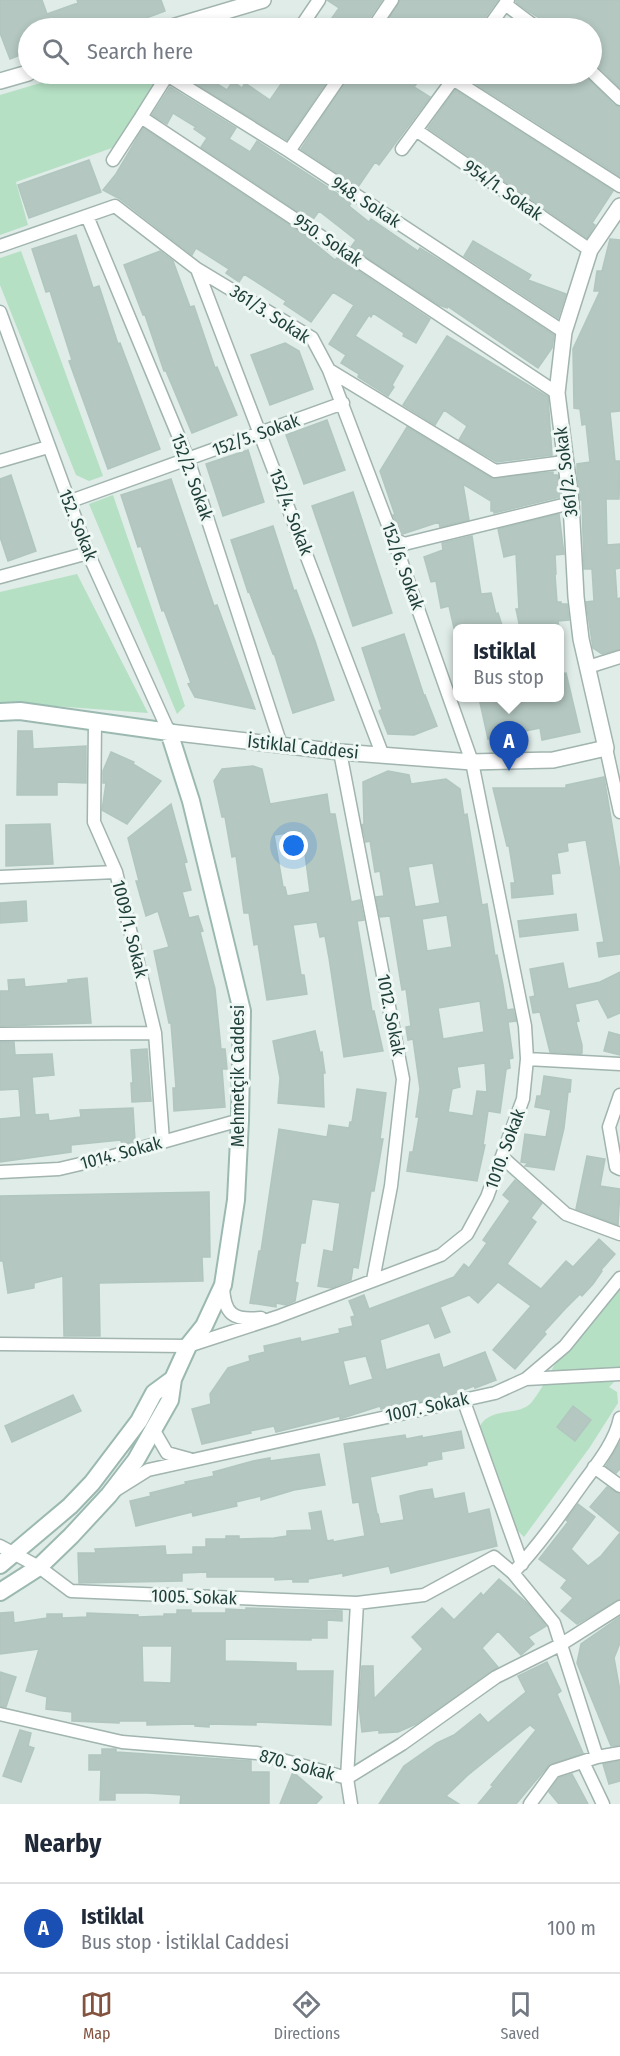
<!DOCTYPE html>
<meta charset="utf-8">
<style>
body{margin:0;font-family:"Fira Sans Condensed",sans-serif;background:#f2f2f3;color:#1f2937}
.you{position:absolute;left:294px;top:846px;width:21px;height:21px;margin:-15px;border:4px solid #fff;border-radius:50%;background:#1a73e8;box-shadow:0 0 0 9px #1a73e833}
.badge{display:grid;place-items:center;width:39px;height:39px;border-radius:50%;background:#845340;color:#fff;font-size:20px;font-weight:700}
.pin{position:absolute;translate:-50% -50px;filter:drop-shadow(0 2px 3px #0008)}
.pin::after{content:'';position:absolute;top:32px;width:21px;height:18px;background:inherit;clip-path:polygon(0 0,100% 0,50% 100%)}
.popup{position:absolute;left:453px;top:624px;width:111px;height:78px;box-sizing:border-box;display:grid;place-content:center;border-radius:9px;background:#fff;filter:drop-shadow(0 2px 4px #0005);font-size:20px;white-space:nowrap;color:#747a83}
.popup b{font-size:22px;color:#1f2937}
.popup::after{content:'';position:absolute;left:50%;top:100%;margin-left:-12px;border:12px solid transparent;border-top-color:#fff}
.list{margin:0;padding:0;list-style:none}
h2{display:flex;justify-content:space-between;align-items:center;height:78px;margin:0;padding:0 24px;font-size:26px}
h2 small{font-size:20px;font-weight:400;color:#747a83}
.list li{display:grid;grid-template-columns:39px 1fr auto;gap:18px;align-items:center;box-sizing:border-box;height:90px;padding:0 24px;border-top:2px solid #e0e1e3}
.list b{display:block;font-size:22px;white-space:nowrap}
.list p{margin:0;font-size:20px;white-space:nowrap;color:#747a83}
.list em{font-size:20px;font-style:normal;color:#747a83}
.icon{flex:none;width:33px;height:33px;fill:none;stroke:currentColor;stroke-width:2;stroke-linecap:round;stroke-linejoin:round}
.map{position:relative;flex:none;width:620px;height:1804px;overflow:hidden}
.search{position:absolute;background:#fff;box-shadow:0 3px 9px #0003;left:18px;right:18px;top:18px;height:66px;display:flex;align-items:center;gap:15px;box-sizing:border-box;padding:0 21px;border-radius:33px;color:#747a83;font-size:22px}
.sheet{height:168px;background:#fff}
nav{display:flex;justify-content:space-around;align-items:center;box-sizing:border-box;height:84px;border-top:2px solid #e0e1e3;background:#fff;font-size:16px;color:#747a83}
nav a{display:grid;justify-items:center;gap:3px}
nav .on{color:#845340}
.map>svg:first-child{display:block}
</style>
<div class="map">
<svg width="620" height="1804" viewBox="0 0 620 1804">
<rect width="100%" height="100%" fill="#dfece7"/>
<!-- green -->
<path fill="#b5e0c4" d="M71,74h99l-47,70 -107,38 12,43 -28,10v-140z
M21,251l82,225 -14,5 -13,-6 -76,-190v-27z
M113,495l72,211 -8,8 -88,-210z
M77,574l71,139 -148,-11v-110z
M620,1278v98l-11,11 8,5 1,11 -28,44 -66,90 -8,-8 -37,-101c10,-22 39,-11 52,-25 14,-17 22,-38 34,-56 16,-24 37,-46 55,-69z"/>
<!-- building -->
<path fill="#b4c7c1" stroke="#b1c6bf" stroke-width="1.5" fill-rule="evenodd" d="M0,0h42l5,14 31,-11 -1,-3h84l4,11 -43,16 -2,-6 -20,7h-72v24l-18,7 -10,-26z
M327,0h55l-16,23 -1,5h-40l14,-20z
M400,0h98l-17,23 -1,5h-97z
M516,0h104v88l-22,-22 -7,-2v-36h-36l-27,-17 -12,-9z
M180,74h21l26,16 6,-9 9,7 3,-5 25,17 18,-26h44l-45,66z
M350,74h74l-10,13 16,10 -51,68 -4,-3 -17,25 -57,-38z
M465,74h115l3,1 1,-1 30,31 6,2v69l-155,-99z
M170,87l66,41 -7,11 21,13 7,-11 92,60 2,2 -2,3 20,16 2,-3 47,32 2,-3 35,22 99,65 -2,13 -14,20 -91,-62v2l-8,-3 -88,-58 5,-7 -37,-29 -7,10 -111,-74 6,-9 -13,-9 2,-2 -23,-14 -6,11 -15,-9z
M455,90l158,101 -21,32 3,2 -8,13 -159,-110z
M143,128l160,106 32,26 2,-2 5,2 88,59 -14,24 -13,-7 1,-3 -31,-20 -2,4 -2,-2 -14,21 48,30 -11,19 2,2 -6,9 -30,-19 1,-3 -18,-11 5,-8 -17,-11 25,-39 -21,-13 -22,30 -27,-18 2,-3 -42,-27 -5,8 -13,-9 3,-4 -33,-21 -4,7 -72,-56 -17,-9 13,-16z
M89,160l12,32 -72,26 -11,-33z
M76,235l17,53 6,-2 19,58 2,-1 40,106 -52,20 -39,-108 3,-1 -22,-69 -4,1 -14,-43z
M610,239l10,1v171l-10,1 5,49h5l-1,38h-13l1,46 13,-1v24l-5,1 2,30 3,-1v51l-18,5 -9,-6 -7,-46 8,-1 -2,-32h-8l-2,-69h-2l-3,-27v-9l13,-2 -4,-38 -4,1 -2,-16 -6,-1 -1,-59 27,-58h-6l3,-20h5z
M473,241l58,34 -3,5 38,14 -8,24 -94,-62z
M160,251l13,10 17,46 4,-1 21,62 2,-1 20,48 -45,18 -26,-62h-2l-19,-56h-2l-19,-50z
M447,336l101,61 4,58 -55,7 -38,-22 8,-14 -23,-16 -9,15 -32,-20z
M285,343l14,8 14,38 -43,16 -19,-50z
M327,420l18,50 -41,14 -18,-49z
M407,427l84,51 62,-6v3h5l2,22 -66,16v-2h-3v-10l-28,-17 6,36 -29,7 -1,-5 -36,12 -3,-2 -7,-17h2l-15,-44z
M248,450l16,52 -41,14 -17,-52z
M11,475l25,76 -28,10 -8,-24v-58z
M171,479l43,127 3,-1 38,104 -60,-12 -7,-13 3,-1 -27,-73 -2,1 -21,-65 -3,1 -17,-52z
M353,492l39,121 -39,13 -41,-120z
M559,514l5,40 -9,1 1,19 -1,1 2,27h4v2h6l2,16 -11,1 1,7h-39l-4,-19h3l-3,-55 -12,3 -6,-28z
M273,526l21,65 2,-1 19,51 19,59 -41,13 -19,-60 -1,1 -24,-63 -1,1 -17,-52z
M472,536l9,58 10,-1 5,21 2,-1 5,15h-49l-5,-22 -8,2 -5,-27 -5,1 -7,-25 19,-7 -1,-7z
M404,634l20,62 1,-1 12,31 -23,9 -26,-1 -9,-23 3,-2 -20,-61z
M566,673l14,59 -38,8 -2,-12 -52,11 -9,-41h41l1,2 12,-2h27v-24z
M18,731h14l1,18 53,-3v37l-29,-1v13h-40z
M111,752l23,10 -1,2 28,17 -34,43 -25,-14 4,-27h-3v-12z
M253,766l9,3 8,35 57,-10 3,20h5l16,88 9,-2 4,20 -7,1 15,90h2l9,40 -39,6 -15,-99 -4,-22 -5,1 -3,-15 -24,3 8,50h3l3,19 -40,6 -9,-56 -4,1 -5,-32h-5l-8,-57 -4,1 -7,-40h-3l-8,-36 8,-12zM302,831l8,61 -23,4 -2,-9h-2l-9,-52z
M388,771l21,4 2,9 35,-5 14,10 4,26 3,-1 15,91 5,-1 8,52 2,-1 6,30 4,25 6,-1 3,12 -8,1 5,36 -4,1 1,9 -6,2h2l-6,43 -12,-2 -5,34h2l-8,36 -70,-10 3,-19h3l6,-35h-3l4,-28 -7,-50 -5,1 -2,-13 5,-1 -5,-37 -4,1 -12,-74 -10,1 -4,-20 8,-1 -4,-25 -5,1 -5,-31 -4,1 -4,-17 2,-1 -1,-42zM433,863l7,40 -25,4 -7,-40zM447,915l5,32 -25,4 -5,-32zM480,1001l4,31 -41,7 -5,-31zM485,1063l2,29 -10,-1 -4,25 -25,-4 4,-23 8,-2 -3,-20z
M604,777l16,95v82l-21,3 -2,-14 7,-1 -18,-102 -19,3 1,8 -11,2 3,20 -9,1 2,20 -41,4 -1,-15h4l-6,-37h-2l-14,-58h73v-3z
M171,804l16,58 -3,1 7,27 -9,2 7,26 9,-2 5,15 -3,1 15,57 6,60h4l2,20h-5l3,38 -51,4 -1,-23h3l-5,-65h-2l-15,-72 15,-4 -11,-36 -12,5 -10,-35h3l-11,-43z
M50,824l3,40 -47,2v-41z
M26,901l1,20 -27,2v-20z
M576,914l2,16 -58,7 -2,-16z
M563,963l5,26 32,-7 20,-10v41l-12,5 -10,-19 -23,5 4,17 -3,1 6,23v8l-1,1 -31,-2 -10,-40 -7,1 -3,-16 5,-1 -5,-27z
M87,978l4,45 -91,3v-35h9l-1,-11 16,-1 1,8 43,-4v-3z
M315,1031l5,22 2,-1 3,21h-2l1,34 -46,-4 2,-25 -7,-37z
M609,1032l11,3v20l-16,-4z
M0,1042h14l1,13 37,-1 2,21 -22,2 3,38 13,-1 1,7 32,-4 -1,-7 53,-2 2,33 -13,4 -1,-5 -50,5v7l-71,10v-43l21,-2 -2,-28 -19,1z
M147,1049l4,52 -19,1 -1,-19h2l-2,-33z
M544,1076l27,4 -1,12h-2l-4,36 -10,42 -29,-4 3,-3 -7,-1 4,-28 21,3 5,-27 -16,-3 2,-11h4z
M357,1089l29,4 -6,46h3l-9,52h-3l-13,77 -5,-1 -2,13 -20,8 -13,-2 6,-36 9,2 7,-49 -28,-4 -7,44h-4l-6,39 3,1 -3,18 -9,4 -10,-2v4l-26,-4 9,-52h2l18,-122 48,8 2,-12 20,3 1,-6h2z
M587,1156l18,3 -5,27 20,3 -2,36 -42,-16z
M515,1180l27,23 -11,15 5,4 -29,42 34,25 25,-28 7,6 26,-28 16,15 -14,16 1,1 -9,13 -11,12 -2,-2 -15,15 -21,23 2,2 -31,35 -22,-19 38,-44 -33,-24 -20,21 -9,-8 -29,12 10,25 -15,6 -6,-15 -49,17 6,30 53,-16 4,14 42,-16 11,28 -21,8 -1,-2 -24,9 -23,5 -16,3v-2l-30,8 -1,-3 -40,13v-3l-64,16 -2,-6 -24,5 1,2 -49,11 -10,-35 19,-5 -1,-10 18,-26 22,-7 -1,-5 16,-4 -1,-6 36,-8 1,4 39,-9 -1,-4 14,-3 -2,-9 4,-1 -6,-15 15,-6 5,14 85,-32 10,-13 5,4 18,-25 -4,-3 27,-39 -7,-6zM366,1356l7,23 -24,7 -6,-25z
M209,1192l1,65h-8l1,24 -104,2 1,53h-36l-1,-60 -29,7v5l-26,5 -5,-32h-3v-65z
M73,1395l8,16 -69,31 -7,-16z
M573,1406l18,14 -16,21 -18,-14z
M461,1431l3,17 -23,4 1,7 -15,3v3l-57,12 7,37h1l2,10 24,-4 -4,-24 19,-5 13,-2 2,10 30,-6 4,21 21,-5 8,37 -106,27 -2,-7 -46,10v-3l-35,6v3h-15v-3l-18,1v-3h-68v-5l-25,1v8l-103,2 -1,-30h18l-1,-4 70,-3 1,9 27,-1v-7h13v-8h20v-3h13v3l35,-1 13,-2v-5l25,-1 -3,-17 12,-2 6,30 6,-1v2l32,-6 -6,-34 -6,1 -9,-59 61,-9 1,4 16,-3v2z
M620,1442v27l-4,4 -10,-7z
M319,1454l6,31 -31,5 -33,10v-4l-25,6 1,4 -44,10 -1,-4 -56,14 -6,-25 21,-5 -1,-3 36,-9 -1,-2 29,-6 -1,-4 40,-11 17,-3v3z
M607,1487l13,7v38l-30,-25z
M578,1504l17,13 -24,32 17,17 13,-10 19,-23v66l-43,25 -16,-13 12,-13 -12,-10 6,-8 -28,-21 29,-37 -2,-2z
M499,1579l28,24 19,23 -18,11 6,7 -13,11 -23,-24 -16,17 16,19 -82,57 -18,8 -19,1v-3l-17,2 -3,-26 3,-40h11l1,33 49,-50 -11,-12 30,-29 12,12 27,-27 2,3z
M246,1608l96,3v10l-15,-1v18h-16v2l-86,-1v22l71,2v8h37l-2,54 -75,-3v3l-47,-1v3l-14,-1v-2l-48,1v-4h-28v2l-47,-2v-9l-26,-3 1,-12 -21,-6 13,-42 -39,5v-41l13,-1 1,11 33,-5v-4h15v4l25,-1v-4l51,2v2l26,-1v-2h13v-4h14v3h35v-4l20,1zM142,1646h30l-1,37 -28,-1z
M620,1617v26l-6,15 6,33v54l-9,1 -34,-83 4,-19z
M547,1662l14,29 -4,3 26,59 -35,13 -32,38h-38l15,-18 -2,-1 45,-55 -6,-5 -62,50 -22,21 13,8h-80l25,-38 33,-23 17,-8 26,-21 8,9 38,-31 -8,-16z
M0,1672l16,5 -10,30 -6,-1z
M20,1730l11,3 -3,13 6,2 -13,34 -18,-6z
M102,1749h14v3l135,9v11h18v32h-89l1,-9 -33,-2h-33v7h-15l1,-30h-12v-15h13z
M620,1761v20l-11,3 -6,-20z
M293,1772l29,25 -6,7h-36z
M572,1774l16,30h-29l-10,-12 10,-14z"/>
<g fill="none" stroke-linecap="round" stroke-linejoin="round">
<!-- minor casing -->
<g stroke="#a1b4af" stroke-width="15">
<path id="minor" d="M505,4l32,24
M201,26l4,2
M300,28l19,-28
M373,28l19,-28
M488,28l20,-28
M592,72l28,27
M168,74l-27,43 416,276
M445,74l175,112
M167,75l122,76 275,181
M416,130l174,120
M402,149l55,-75
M289,151l53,-77
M113,160l28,-43
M87,216l101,243 93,286
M0,246l115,-40 82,63 115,69 17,32 166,101 69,-9
M197,269l186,487
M0,312l88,241 81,179
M0,461l48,-14
M68,502l275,-99
M393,538l11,6 167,-41
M0,577l88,-24
M588,667l32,-10
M95,720l-1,102 22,50 39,161 8,108
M606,748l14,64
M340,752l63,327 -12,107 -18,94
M0,877l116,-5
M0,1034l155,-1
M527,1059l93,5
M620,1095l-11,32 7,40 4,2
M502,1157l64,57 54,20
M0,1172l59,-3 47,-11 134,-38
M223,1286c1,28 10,35 38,32
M0,1344l188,2 89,-29 164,-62 26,-21 20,-37 36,-98 4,-40 -2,-33 -53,-264 -79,-224 -64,-168
M526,1379l94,-5
M463,1399l59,165
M153,1429l14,24 22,6
M594,1467l26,19
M116,1490l32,-20 347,-77 31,-14 39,-33 55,-68
M0,1546l39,21 32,24 286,12 -10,175 4,26
M513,1573c26,-28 48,-59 70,-90 14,-19 32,-41 37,-65
M357,1603l67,-8 70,-38 19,16 41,50 43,134
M0,1714l122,28 135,11 90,25 55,-34 94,-67 64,-32 60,-38
M583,1762l20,42
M530,1804l24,-33 43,-14 23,-4"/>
</g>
<!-- tertiary casing -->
<g stroke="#a1b4af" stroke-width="18">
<path id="tertiary" d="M169,28l94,-28
M0,81l28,-8
M169,732l171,20 132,10 81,-2 53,-12 -25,-109 -5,-42 -5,-94 -14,-110 7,-61 26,-82 30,-44"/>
</g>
<!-- secondary casing -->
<g stroke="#9cb9b1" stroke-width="20">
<path id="secondary" d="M0,712l20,-1 149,21 22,69 51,210 -2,109 -4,80 -13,85 -19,41 -16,20 -15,33 -3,21 -34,60 -27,35 -38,41 -32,31 -39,25
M0,1565l70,-59 22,-23 47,-62 15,-28 19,-14"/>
</g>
<!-- minor -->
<use href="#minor" stroke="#fff" stroke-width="12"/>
<!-- tertiary -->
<use href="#tertiary" stroke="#fff" stroke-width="15"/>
<!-- secondary -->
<use href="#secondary" stroke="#fff" stroke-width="16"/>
</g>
<g text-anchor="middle" stroke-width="6" stroke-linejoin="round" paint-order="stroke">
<!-- street labels -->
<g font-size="18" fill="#1e3e38" stroke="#f0f8f5">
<text transform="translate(503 190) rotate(35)" y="6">954/1. Sokak</text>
<text transform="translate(366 202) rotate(33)" y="6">948. Sokak</text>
<text transform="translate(328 240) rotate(34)" y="6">950. Sokak</text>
<text transform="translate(270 314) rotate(33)" y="6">361/3. Sokak</text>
<text transform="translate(256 435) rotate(-20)" y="6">152/5. Sokak</text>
<text transform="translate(566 472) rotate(-97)" y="6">361/2. Sokak</text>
<text transform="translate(192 477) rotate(70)" y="6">152/2. Sokak</text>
<text transform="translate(291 512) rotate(69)" y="6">152/4. Sokak</text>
<text transform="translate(78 525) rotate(68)" y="6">152. Sokak</text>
<text transform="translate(403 566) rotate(70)" y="6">152/6. Sokak</text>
<text transform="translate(303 747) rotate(6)" y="6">İstiklal Caddesi</text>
<text transform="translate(130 929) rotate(76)" y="6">1009/1. Sokak</text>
<text transform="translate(391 1015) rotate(79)" y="6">1012. Sokak</text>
<text transform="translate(238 1076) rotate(-90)" y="6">Mehmetçik Caddesi</text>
<text transform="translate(505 1149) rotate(-70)" y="6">1010. Sokak</text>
<text transform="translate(121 1153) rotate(-15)" y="6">1014. Sokak</text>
<text transform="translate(427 1407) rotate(-12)" y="6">1007. Sokak</text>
<text transform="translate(194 1597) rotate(2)" y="6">1005. Sokak</text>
<text transform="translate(297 1765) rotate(15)" y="6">870. Sokak</text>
</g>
</g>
</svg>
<div class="you"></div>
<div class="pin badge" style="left:509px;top:771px;background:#1a4fb4">A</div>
<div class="popup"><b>Istiklal</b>Bus stop</div>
<div class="search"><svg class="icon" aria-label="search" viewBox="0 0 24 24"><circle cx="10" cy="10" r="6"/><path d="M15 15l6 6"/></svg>Search here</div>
</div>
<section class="sheet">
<h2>Nearby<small></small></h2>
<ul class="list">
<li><span class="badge" style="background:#1a4fb4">A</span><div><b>Istiklal</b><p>Bus stop · İstiklal Caddesi</p></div><em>100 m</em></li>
</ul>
</section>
<nav>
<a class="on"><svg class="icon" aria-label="map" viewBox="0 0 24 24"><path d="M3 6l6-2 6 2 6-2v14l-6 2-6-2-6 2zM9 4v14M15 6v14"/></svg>Map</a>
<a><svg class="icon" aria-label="directions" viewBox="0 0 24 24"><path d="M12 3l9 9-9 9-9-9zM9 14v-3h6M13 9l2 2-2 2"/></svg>Directions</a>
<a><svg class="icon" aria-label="saved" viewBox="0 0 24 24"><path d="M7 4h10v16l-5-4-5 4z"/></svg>Saved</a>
</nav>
